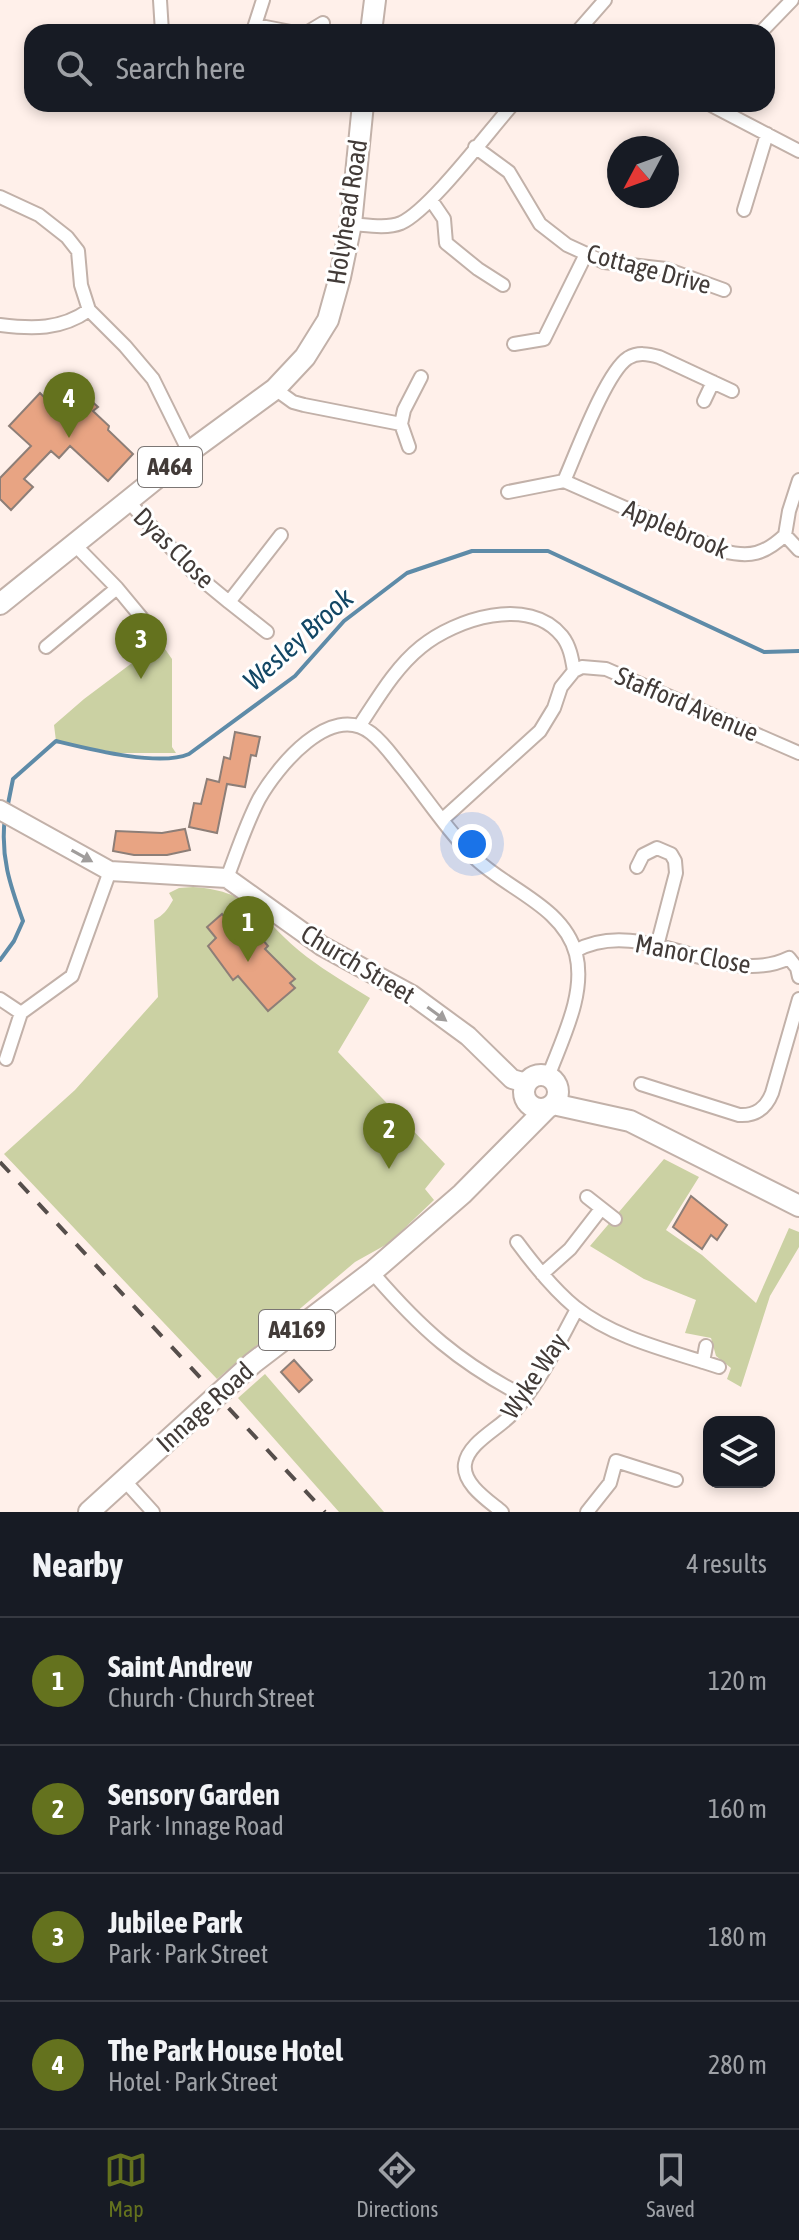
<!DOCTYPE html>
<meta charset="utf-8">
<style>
body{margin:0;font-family:"Asap Condensed",sans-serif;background:#242831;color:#f1f3f6}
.controls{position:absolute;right:24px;bottom:24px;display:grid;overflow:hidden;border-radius:16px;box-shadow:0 4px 12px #0003}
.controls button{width:72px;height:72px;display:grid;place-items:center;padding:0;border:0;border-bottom:2px solid #363941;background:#171b24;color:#f1f3f6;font:40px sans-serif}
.compass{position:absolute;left:607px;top:136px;width:72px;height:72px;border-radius:50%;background:#171b24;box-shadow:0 4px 12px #0003;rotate:229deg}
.you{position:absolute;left:472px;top:844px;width:28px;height:28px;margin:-20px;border:6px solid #fff;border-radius:50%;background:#1a73e8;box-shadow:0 0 0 12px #1a73e833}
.badge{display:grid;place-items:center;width:52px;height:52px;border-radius:50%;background:#64721e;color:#fff;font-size:26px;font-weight:700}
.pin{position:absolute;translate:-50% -66px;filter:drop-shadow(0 2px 4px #0008)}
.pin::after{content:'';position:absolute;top:42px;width:28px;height:24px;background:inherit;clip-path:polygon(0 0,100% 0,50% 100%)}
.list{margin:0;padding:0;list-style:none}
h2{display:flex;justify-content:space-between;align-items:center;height:104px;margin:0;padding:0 32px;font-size:34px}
h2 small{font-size:26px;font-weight:400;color:#9ea1a6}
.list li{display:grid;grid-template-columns:52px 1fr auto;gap:24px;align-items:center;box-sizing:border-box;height:128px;padding:0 32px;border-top:2px solid #363941}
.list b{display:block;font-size:30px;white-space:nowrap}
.list p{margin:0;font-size:26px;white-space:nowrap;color:#9ea1a6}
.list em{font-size:26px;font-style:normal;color:#9ea1a6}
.icon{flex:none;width:44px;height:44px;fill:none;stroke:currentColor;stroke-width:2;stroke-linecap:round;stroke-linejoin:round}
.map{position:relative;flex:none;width:799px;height:1512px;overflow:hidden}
.search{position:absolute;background:#171b24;box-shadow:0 4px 12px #0003;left:24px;right:24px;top:24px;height:88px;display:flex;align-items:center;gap:20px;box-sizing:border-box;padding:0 28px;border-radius:24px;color:#9ea1a6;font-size:30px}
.sheet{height:616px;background:#171b24}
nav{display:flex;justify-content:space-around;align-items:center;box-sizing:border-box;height:112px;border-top:2px solid #363941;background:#171b24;font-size:22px;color:#9ea1a6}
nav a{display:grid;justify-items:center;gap:4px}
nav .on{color:#64721e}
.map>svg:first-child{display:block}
</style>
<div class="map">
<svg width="799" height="1512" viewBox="0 0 799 1512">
<rect width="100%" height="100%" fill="#fff0ea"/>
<!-- green -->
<path fill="#cbd1a3" d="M160,642l12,17v88l4,6h-59l-61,-12 -2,-16 30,-26z
M193,887c64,4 70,37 114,70 20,15 42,28 63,41l-32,54 107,112 -20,25 9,11 -45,43 -34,19 -138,117 -213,-225 71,-64 83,-93 -4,-77c10,-5 13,-10 19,-20l-4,-7 10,-5z
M664,1159l35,18 -33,53 36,25 54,48 33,-75 10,4v15l-29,49 -29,91 -14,-8 4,-11 -15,-12 -5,-18 -26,-5 11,-33 -52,-21 -54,-33z
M265,1374l119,138h-45l-101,-114z"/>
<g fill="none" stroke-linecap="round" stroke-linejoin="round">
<!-- stream -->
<path stroke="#5e8ba8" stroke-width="4" d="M7,809l6,-30 43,-38c33,8 103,26 133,13l106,-78 49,-55 63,-48 65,-22h76l216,101 35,-1
M0,960l14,-19 9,-20c-13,-36 -23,-65 -18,-104"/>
</g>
<!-- building -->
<path fill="#e8a483" stroke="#8d7e77" stroke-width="2" d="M61,381l23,21 4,-4 10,9 -5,4 16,15 -1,4 25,24 -25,27 -38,-35 -11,12 -8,-7 -27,28 9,8 -22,23 -11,-11v-21l31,-32 -22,-20 31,-33 5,5z
M235,732l25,5 -4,19 -5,-1 -6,32 -18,-3 -10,49 -28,-6 5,-24 7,1 6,-25 12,3 5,-25 6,2z
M185,829l5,21 -23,5h-33l-21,-4 3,-20 46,2z
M239,912l29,34 -3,3 30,30 -5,4 5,5 -27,23 -30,-35 -5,4 -25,-34 8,-8 -9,-11 15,-13 6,7z
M691,1196l36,29 -10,15 -6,-5 -9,14 -29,-22z
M294,1360l18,20 -13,12 -18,-20z"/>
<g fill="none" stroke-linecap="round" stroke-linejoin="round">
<!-- street casing -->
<g stroke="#c2b1a9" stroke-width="16">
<path id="street" d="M160,0l2,32
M255,25l36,7
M253,31l10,-31
M308,32l15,-9
M577,32l28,-32
M761,32l31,-32
M709,104l90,47
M475,147l34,25 31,52 27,21 37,17 62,7 58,21
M0,197l39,18 28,22 11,14 3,34 8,25
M431,200l13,19 2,24 32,26 25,16
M744,210l23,-76
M351,224c15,1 35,5 50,-1 29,-13 88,-92 112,-119
M0,325c32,4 61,5 89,-15l36,36 28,33 36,73
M514,344l30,-5 42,-85
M275,389l18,13 11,3 97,19 3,-14 17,-33
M732,391l-73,-34c-11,-3 -21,-5 -31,1 -22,14 -52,96 -64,123l159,70c27,7 42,3 62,-16
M704,401l9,-19
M401,424l8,23
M508,492l56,-11
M128,501l67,73 34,28 52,-67
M785,535l4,-24 10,-31
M785,535l14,15
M74,544l43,44 34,41
M229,602l38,30
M46,647l71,-59
M574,671l8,-4 24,2 193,84
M360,725c18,-27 35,-57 61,-78 34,-28 108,-52 141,-11 8,10 10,23 12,35l-13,16 -7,21 -14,23 -97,88
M637,867l6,-12 14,-7 14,6 4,7 1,12 -19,73
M227,878c10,-26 19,-54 32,-79 18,-32 72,-98 112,-66 13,10 22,24 32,36 24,30 46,64 73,90 31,30 88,48 100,95 10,40 -14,85 -28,123
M575,951c68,-38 148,39 214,7l8,10 2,9
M0,999l21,14 51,-37 38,-105
M6,1059l15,-46
M641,1084l98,31c17,1 27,-7 33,-22l27,-94
M587,1197l28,22
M517,1242c17,23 35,46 58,65 40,32 96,44 144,60
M372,1272c49,57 86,90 153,125
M542,1274l28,-25 31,-40
M703,1362l3,-16
M124,1480l29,32
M502,1512c-13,-11 -40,-28 -37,-48 3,-21 33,-35 46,-49 28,-30 47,-71 66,-106
M587,1512l23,-29 6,-22 60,19"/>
</g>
<!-- secondary casing -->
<g stroke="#c2b1a9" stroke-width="22">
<path id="secondary" d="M0,810l110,61 117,7 95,68 90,49 56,41 44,43 14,4"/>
</g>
<!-- primary casing -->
<g stroke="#c2b1a9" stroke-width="24">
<path id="primary" d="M371,32l4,-32
M0,604l189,-152 86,-63 30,-32 23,-37 12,-43 11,-53 12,-120
M524 1092a17 17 0 1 1 34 0a17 17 0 1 1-34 0Z
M553,1104l77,17 169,85
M89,1512l164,-149 119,-91 90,-78 85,-86"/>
</g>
<!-- street -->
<use href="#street" stroke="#fff" stroke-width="12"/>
<!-- secondary -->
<use href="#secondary" stroke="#fff" stroke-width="18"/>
<!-- primary -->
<use href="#primary" stroke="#fff" stroke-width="20"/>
<!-- rail -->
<path stroke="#564e4b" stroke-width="4" stroke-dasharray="14 14" stroke-linecap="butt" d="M0,1162l325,350"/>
</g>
<!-- one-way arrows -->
<defs><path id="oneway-solid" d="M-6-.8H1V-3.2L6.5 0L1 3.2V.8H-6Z" transform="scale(2)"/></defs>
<g fill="#a09d9c">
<use href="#oneway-solid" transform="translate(82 856) rotate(29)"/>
<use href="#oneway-solid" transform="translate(437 1014) rotate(36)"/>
</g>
<g text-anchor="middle" stroke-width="6" stroke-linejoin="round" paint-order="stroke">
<!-- shield labels -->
<g fill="#fff" stroke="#7b7674" stroke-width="2">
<rect x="138" y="447" width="64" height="40" rx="6"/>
<rect x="259" y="1310" width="76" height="40" rx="6"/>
</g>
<g font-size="24" font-weight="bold" fill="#423b38">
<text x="170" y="475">A464</text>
<text x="297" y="1338">A4169</text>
</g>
<!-- street labels -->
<g font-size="26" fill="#423b38" stroke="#fff">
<text transform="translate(347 212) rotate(-81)" y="9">Holyhead Road</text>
<text transform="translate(649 269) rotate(15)" y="9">Cottage Drive</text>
<text transform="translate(676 529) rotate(23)" y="9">Applebrook</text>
<text transform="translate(174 548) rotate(45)" y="9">Dyas Close</text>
<text transform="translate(687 704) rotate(23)" y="9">Stafford Avenue</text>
<text transform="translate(693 954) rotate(11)" y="9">Manor Close</text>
<text transform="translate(358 964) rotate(31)" y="9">Church Street</text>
<text transform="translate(534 1376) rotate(-56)" y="9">Wyke Way</text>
<text transform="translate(205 1407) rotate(-42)" y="9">Innage Road</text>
</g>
<!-- water labels -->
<g font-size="28" font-style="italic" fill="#134765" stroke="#fff">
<text transform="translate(298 639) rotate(-42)" y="10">Wesley Brook</text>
</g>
</g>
</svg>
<div class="controls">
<button><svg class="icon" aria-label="layers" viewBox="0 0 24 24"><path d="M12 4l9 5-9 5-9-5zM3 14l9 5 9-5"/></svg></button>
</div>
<svg class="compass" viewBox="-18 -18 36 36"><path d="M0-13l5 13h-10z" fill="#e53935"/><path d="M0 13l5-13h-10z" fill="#9ea1a6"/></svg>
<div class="you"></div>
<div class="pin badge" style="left:248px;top:962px">1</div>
<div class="pin badge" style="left:389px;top:1169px">2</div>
<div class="pin badge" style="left:141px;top:679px">3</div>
<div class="pin badge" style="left:69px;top:438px">4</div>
<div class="search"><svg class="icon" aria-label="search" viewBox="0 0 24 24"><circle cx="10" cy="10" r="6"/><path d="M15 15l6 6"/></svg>Search here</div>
</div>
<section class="sheet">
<h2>Nearby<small>4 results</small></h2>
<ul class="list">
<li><span class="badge">1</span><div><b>Saint Andrew</b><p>Church · Church Street</p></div><em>120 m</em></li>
<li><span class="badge">2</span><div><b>Sensory Garden</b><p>Park · Innage Road</p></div><em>160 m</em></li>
<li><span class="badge">3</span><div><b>Jubilee Park</b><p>Park · Park Street</p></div><em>180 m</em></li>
<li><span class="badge">4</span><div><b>The Park House Hotel</b><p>Hotel · Park Street</p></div><em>280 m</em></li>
</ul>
</section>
<nav>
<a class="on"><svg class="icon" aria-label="map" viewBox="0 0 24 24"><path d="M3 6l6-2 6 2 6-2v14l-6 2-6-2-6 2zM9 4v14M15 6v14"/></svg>Map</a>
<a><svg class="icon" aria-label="directions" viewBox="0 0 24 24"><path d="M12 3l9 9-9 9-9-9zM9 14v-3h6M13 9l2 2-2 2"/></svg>Directions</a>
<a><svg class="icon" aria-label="saved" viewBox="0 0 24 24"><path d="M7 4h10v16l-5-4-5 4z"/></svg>Saved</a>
</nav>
